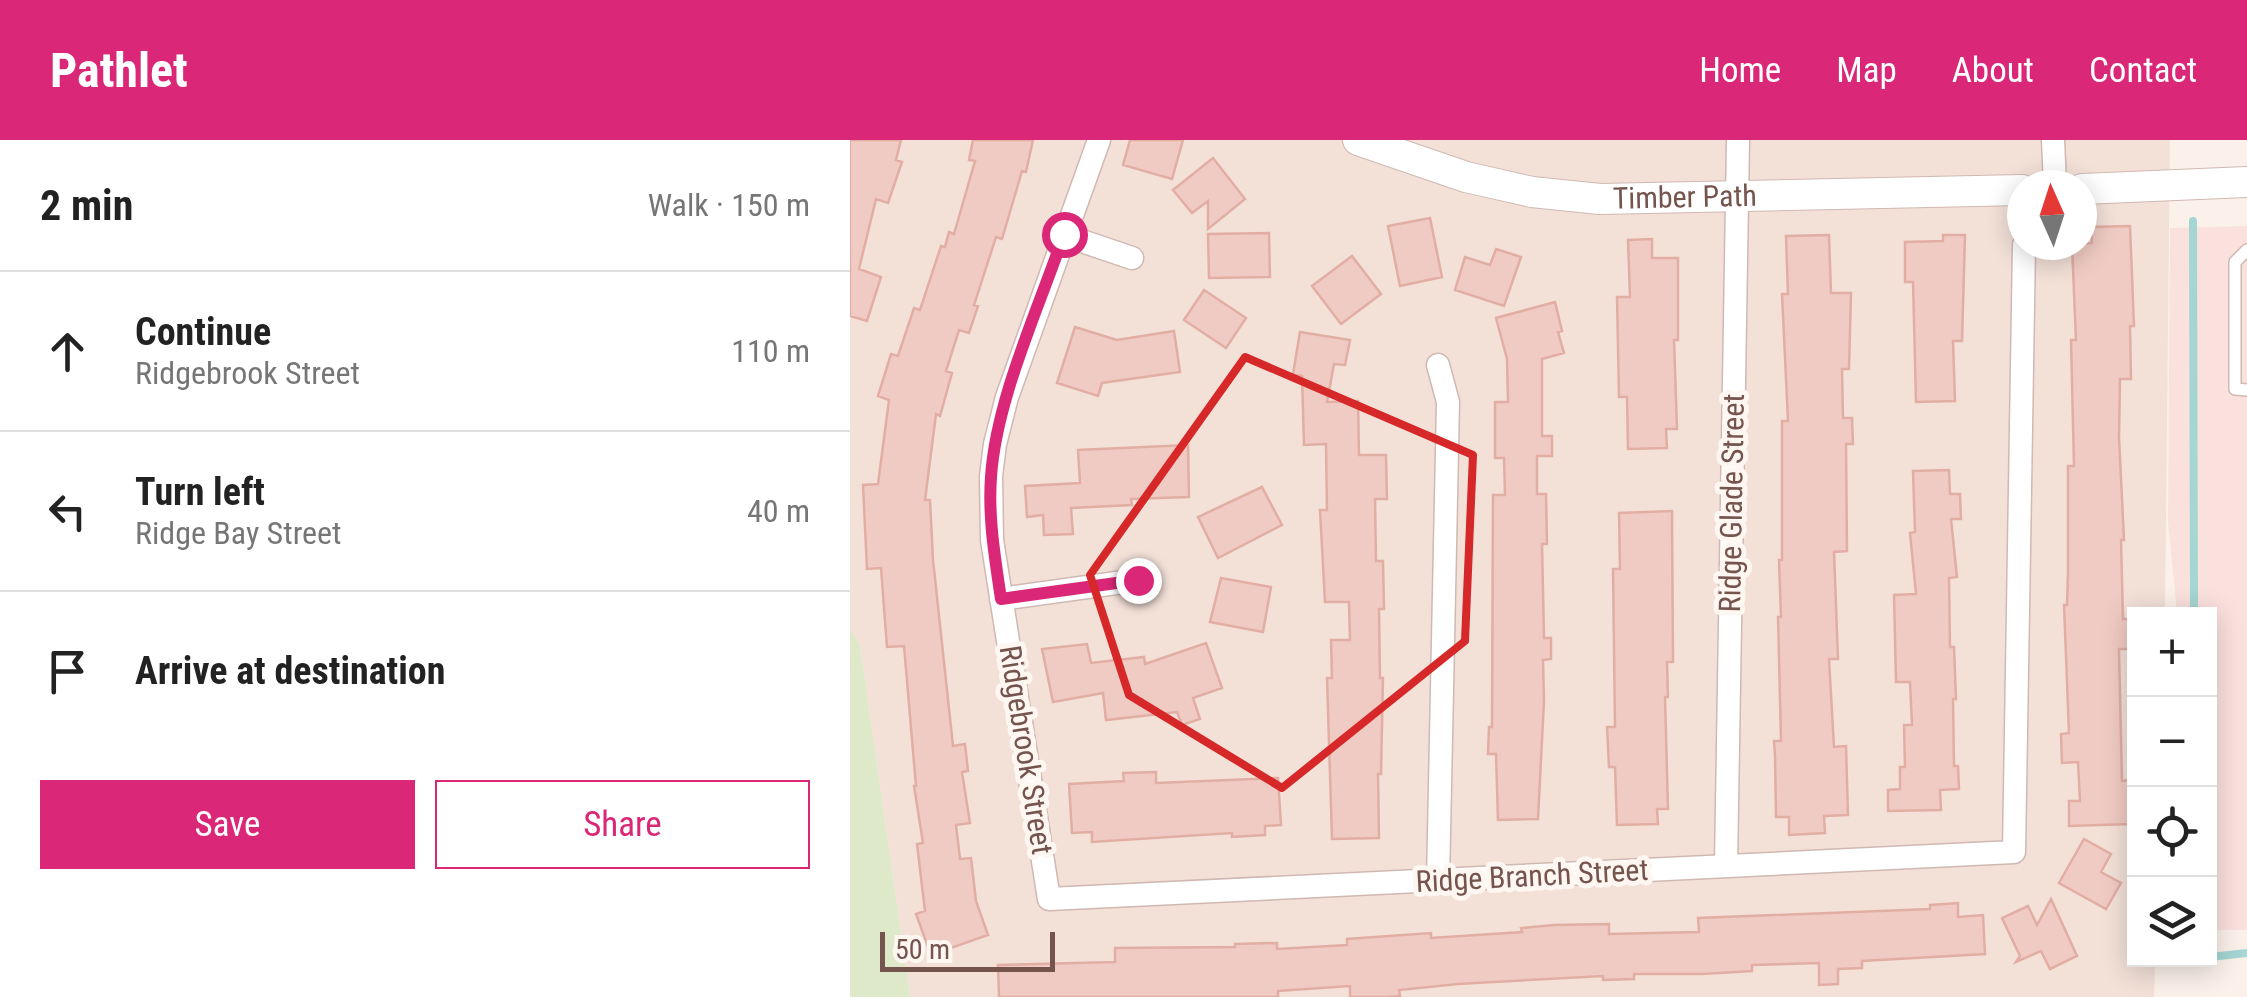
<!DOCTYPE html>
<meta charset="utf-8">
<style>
body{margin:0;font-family:"Roboto Condensed",sans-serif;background:#f6f6f6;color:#222}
.controls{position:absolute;right:30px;bottom:30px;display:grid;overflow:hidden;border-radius:0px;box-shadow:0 5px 25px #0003}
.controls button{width:90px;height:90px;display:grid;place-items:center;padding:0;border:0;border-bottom:2px solid #e0e0e0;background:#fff;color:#222;font:50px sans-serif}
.compass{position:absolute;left:1157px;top:30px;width:90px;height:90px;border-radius:50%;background:#fff;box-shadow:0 5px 25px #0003;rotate:357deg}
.scale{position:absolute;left:30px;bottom:25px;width:175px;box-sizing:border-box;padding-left:10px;border:5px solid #75544e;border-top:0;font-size:28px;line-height:35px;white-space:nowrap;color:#75544e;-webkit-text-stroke:8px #fef6f0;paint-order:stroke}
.stop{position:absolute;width:30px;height:30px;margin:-22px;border:8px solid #db2777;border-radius:50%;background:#fff}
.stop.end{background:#db2777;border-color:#fff;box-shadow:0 2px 10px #0008}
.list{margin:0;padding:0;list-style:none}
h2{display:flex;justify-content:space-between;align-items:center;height:130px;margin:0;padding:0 40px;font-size:42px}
h2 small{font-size:32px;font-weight:400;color:#767676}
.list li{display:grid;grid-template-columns:65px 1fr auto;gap:30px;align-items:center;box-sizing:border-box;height:160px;padding:0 40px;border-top:2px solid #e0e0e0}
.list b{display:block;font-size:38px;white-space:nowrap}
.list p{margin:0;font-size:32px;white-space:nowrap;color:#767676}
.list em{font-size:32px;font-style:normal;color:#767676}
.actions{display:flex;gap:20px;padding:30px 40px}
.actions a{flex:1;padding:22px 0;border:2px solid #db2777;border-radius:0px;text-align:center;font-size:35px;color:#db2777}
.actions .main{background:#db2777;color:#fff}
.icon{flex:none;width:55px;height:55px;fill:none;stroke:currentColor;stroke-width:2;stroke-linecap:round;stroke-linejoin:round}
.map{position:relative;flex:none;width:1397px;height:857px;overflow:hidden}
header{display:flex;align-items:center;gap:60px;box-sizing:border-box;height:140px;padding:0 50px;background:#db2777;color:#fff}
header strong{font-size:48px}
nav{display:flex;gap:55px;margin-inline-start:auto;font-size:35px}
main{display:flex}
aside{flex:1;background:#fff}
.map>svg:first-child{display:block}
</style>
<header>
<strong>Pathlet</strong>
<nav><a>Home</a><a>Map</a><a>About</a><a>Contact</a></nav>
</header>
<main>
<aside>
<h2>2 min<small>Walk · 150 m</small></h2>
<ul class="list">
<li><svg class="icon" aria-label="ahead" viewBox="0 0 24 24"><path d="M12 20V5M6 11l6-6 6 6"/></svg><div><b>Continue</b><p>Ridgebrook Street</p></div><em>110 m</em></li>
<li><svg class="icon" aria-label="left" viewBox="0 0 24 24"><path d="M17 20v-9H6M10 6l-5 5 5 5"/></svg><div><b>Turn left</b><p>Ridge Bay Street</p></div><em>40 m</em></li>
<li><svg class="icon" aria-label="arrive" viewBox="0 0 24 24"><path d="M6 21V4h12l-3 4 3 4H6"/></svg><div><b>Arrive at destination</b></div></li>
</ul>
<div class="actions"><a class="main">Save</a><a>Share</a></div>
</aside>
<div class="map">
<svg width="1397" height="857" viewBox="0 0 1397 857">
<rect width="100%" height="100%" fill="#fcf1ea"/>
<!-- residential -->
<path fill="#f3e1d8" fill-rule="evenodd" d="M0,0h1320l-5,474h-31v346h21l-1,37h-1244l-50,-352 -10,-15zM1172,45h60v60h-60z"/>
<!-- commercial -->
<path fill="#fbe1de" d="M1397,86v704h-37v-316h-33l-9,-92 2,-294z"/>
<!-- green -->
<path fill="#dde9c8" d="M0,490l10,15 50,352h-60z"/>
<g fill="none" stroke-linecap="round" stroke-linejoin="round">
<!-- stream -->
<path stroke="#a5d6d3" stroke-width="8" d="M1343,81l1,393
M1360,817l37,-4"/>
</g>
<!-- building -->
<path fill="#f0cbc3" stroke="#e2aea4" stroke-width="2.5" d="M0,0h51l-5,20 6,2 -14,41 -12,-4 -17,70 22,8 -14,44 -17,-5z
M123,0h60l-7,32 -4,-1 -20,68 -6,-2 -22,68 4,1 -9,27 -10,-3 -13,41 6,2 -12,43 -4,-2 -11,86h5l3,60 20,186 12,-2 3,27 -6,1 8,51 -14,2 4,34 11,-1 5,43 12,34 -57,20 -15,-41 9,-3 -8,-67 6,-1 -9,-57h2l-12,-140 -17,1 -6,-79 -14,1 -4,-84 15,-1 11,-84 -11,-4 13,-42 7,2 16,-48 6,2 21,-64 4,1 4,-15 5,2 21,-73 -6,-1z
M280,0h53l-11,39 -49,-14z
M363,18l32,41 -37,30v-28l-16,12 -19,-23z
M580,78l12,59 -42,9 -12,-60z
M1280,86l4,100h-4l1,53h-11l-1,58 5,103h-3l2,79h6l1,30h-11l3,132 8,-1 1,44 -62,2v-25h11l-2,-39 -16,1 -1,-29 8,-1 -5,-128h3l1,-33v-106h6l-3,-126h5l-4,-95 20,-2 -1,-16z
M419,93l1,44 -61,1 -1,-44z
M979,95l2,58h20l-2,76h-7l1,49h9l1,26h-7l1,107 -13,1 4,107h-9l5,88 12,-1 2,69 -24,1 1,17 -36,2v-18h-13l-1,-61 -1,-15h7l-3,-124h3l-2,-57h3v-139h6l-6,-127h6l-2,-58z
M1093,95h22l-3,106h-9l2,60 -39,1 -3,-120h-8v-40l38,-1z
M802,99v19h26v82h-4l3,89h-11l1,19 -39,1 -1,-52h-8l-2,-100h13l-2,-57z
M646,109l25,8 -17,49 -49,-16 10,-33 25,8z
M502,116l29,38 -40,30 -29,-38z
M354,150l42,28 -20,30 -42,-28z
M705,162l7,29 -4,1 6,21 -22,6v77h10v20h-15v38h9l1,50h-5l2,94h7v21l-8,1 1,41 -6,118 -40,1 -2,-66h-8l1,-27h3l1,-232h12l-1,-37h-9v-56h13l-1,-43 -11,-41z
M225,187l42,13 57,-9 6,41 -78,11 -4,13 -41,-13z
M450,192l50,8 -5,25 -11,-1 -7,38 31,-1 1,54h27l1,44h-12l1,62h7l1,48h-5l1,69h3l-2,96h-3l1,64 -47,1 -5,-161h5l-1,-38h19l-1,-38h-24l-5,-92h7l-1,-66 -22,1 -2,-69 -9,-2z
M338,305l1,52 -58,2 1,6 -61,3 2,26 -29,1 -1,-20 -16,2 -2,-31 55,-3 -2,-33z
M1099,330l1,24h10l1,25h-10l6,58 -8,1 1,69h4l2,52h-3l1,67h4l1,23 -19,1 1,20 -53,1v-21l12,-1v-22h5l-1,-42h8l-2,-43h-14l-2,-87 22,-1 -6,-61 5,-1 -2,-61z
M412,347l20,38 -64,33 -20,-41z
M822,371l1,151h-6l1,35h-3l3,112h-11l1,15 -41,1 -2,-58h-6l-2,-40h8l-2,-158h7l-1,-56z
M371,438l50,9 -8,45 -53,-10z
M356,503l16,45 -29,10 7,21 -18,6 -5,-13 -71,8 -3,-27 -50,9 -11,-53 45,-5 4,19 53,-6 1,7z
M306,632v11l122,-5 3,47 -16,1v9l-33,2v-4l-140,9v-10l-20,1 -3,-49 55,-3 -1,-8z
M1234,699l27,15 -10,18 20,11 -15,26 -47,-26z
M1201,759l26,57 -27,13 -9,-18 -25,11 4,-6 -18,-38 26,-12 9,19z
M1108,763v14l25,-2 2,39 -123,7v7l-24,1v15l-19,1v-22l-67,2v6l-50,3h-68v5l-31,1v-4l-145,8 -59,6 1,6 -14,1h-36v-11l-72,5v6h-279l-1,-32 117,-3v-14l120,-1v-3l42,-1v6l70,-4v-6l84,-6v5l91,-6 -1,-4 33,-3 55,-1v10l90,-2 -1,-14 232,-9v-4z"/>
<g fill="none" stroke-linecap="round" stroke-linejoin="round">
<!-- service casing -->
<g stroke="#cfb9b2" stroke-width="14">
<path id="service" d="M1397,110l-12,12v127l12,1"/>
</g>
<!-- minor casing -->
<g stroke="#cfb9b2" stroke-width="25">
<path id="minor" d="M249,0l-92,257 -12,47 -4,32 1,64 57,359 965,-47 10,-607
M1203,0l2,45
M214,95l68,23
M151,459l137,-19
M876,726l12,-726
M588,741l10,-479 -10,-37"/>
</g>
<!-- tertiary casing -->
<g stroke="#cfb9b2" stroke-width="32">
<g id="tertiary">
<path id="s1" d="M508,0l108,37 66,15 68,7 422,-9"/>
<path d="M1232,49l165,-7"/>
</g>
</g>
<!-- service -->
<use href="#service" stroke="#fff" stroke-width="11"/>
<!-- minor -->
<use href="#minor" stroke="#fff" stroke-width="22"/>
<!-- tertiary -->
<use href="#tertiary" stroke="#fff" stroke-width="30"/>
</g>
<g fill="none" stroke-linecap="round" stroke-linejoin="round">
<!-- route -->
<path stroke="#db2777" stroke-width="12" d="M214,94c-25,74 -68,165 -73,243 -3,41 4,81 10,122l137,-19"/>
</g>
<!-- marked area -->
<path fill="none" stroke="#d62828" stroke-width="8" stroke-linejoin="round" d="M395,217l228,98 -8,186 -183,147 -153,-93 -39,-120z"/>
<g text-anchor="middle" stroke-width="10" stroke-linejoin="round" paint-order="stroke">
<!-- street labels -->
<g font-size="30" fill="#75544e" stroke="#fef6f0">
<text dy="10" stroke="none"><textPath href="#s1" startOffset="335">Timber Path</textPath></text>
<text transform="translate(882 363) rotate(-89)" y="10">Ridge Glade Street</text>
<text transform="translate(176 610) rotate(81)" y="10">Ridgebrook Street</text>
<text transform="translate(682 736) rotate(-3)" y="10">Ridge Branch Street</text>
</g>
</g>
</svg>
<div class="controls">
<button>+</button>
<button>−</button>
<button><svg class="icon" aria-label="locate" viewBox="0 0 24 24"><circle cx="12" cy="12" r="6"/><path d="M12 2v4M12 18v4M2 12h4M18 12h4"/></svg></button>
<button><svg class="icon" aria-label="layers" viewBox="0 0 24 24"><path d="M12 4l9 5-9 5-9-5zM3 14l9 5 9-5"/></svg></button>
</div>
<svg class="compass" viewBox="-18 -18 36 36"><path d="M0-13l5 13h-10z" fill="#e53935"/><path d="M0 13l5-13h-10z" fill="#767676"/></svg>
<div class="scale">50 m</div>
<div class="stop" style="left:214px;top:94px"></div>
<div class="stop end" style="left:288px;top:440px"></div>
</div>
</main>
